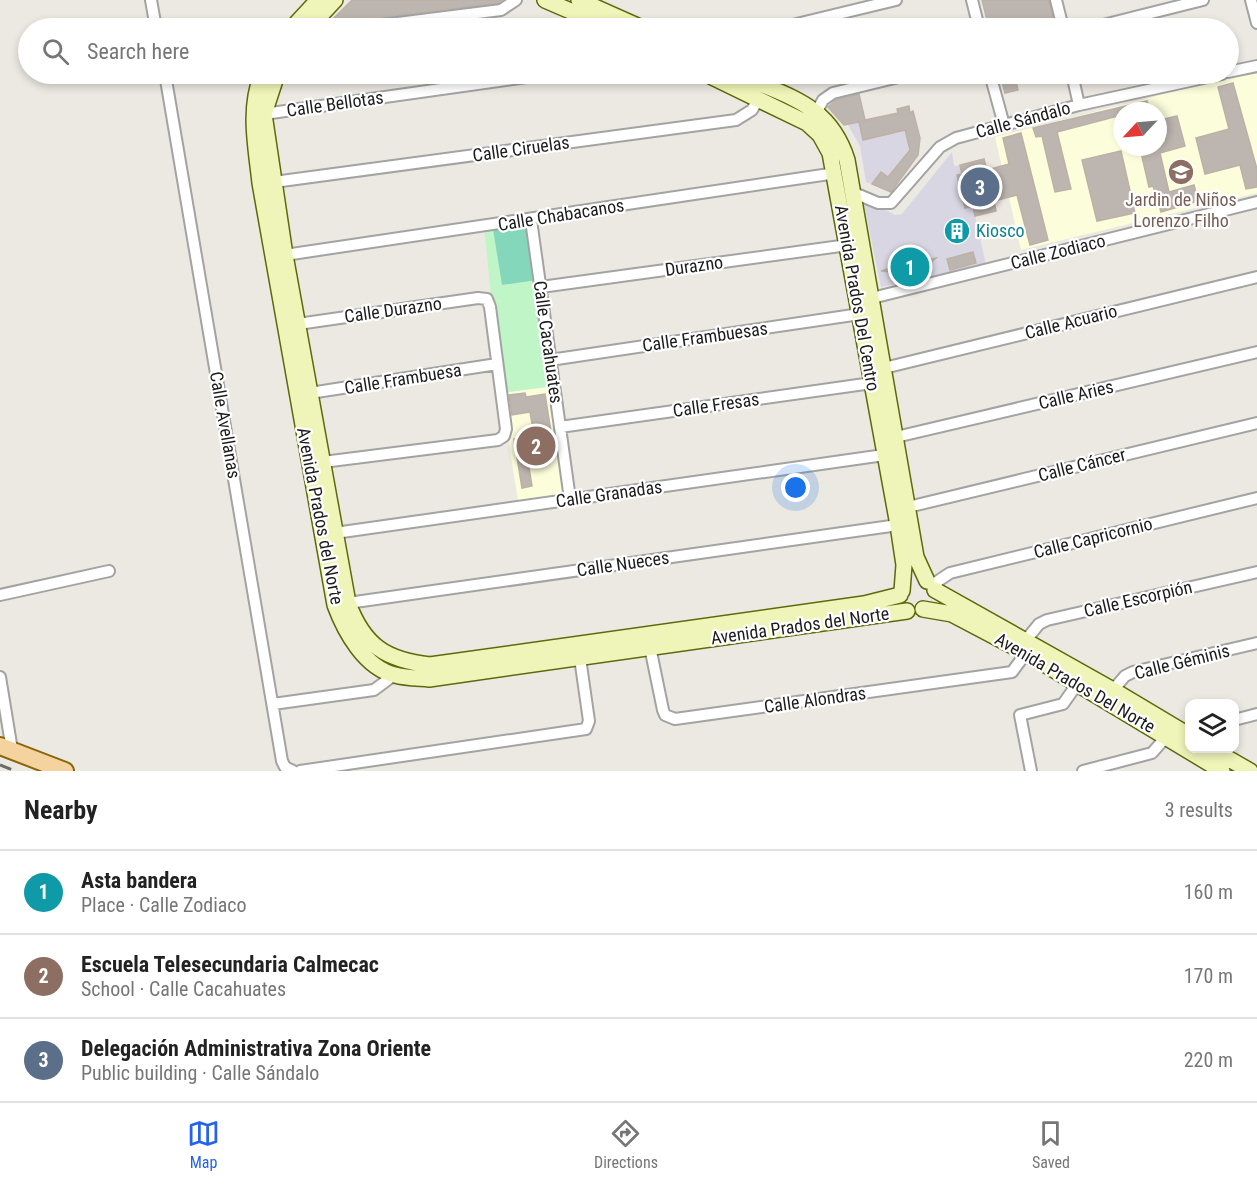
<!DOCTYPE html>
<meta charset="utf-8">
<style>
body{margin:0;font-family:"Roboto Condensed",sans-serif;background:#f6f6f6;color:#222}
.controls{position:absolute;right:18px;bottom:18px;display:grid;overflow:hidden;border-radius:12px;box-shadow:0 3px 9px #0003}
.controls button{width:54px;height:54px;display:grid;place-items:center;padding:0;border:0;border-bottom:2px solid #e0e0e0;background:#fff;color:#222;font:30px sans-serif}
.compass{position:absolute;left:1113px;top:102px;width:54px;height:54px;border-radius:50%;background:#fff;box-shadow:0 3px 9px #0003;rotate:244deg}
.you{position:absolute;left:796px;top:488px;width:21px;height:21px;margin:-15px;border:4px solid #fff;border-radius:50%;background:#1a73e8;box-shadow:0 0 0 9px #1a73e833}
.badge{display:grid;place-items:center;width:39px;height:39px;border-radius:50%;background:#2563eb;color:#fff;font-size:20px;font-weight:700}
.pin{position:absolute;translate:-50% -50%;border:3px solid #fff;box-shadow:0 2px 6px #0006}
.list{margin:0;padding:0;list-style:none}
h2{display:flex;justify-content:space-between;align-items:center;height:78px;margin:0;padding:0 24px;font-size:26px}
h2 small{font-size:20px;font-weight:400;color:#767676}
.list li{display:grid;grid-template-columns:39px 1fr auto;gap:18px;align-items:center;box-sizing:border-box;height:84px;padding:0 24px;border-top:2px solid #e0e0e0}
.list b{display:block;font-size:22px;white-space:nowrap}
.list p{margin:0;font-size:20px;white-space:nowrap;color:#767676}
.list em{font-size:20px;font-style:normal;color:#767676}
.icon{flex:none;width:33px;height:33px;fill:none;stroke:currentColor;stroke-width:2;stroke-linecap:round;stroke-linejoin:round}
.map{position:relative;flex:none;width:1257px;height:771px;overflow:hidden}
.search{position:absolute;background:#fff;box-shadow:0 3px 9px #0003;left:18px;right:18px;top:18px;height:66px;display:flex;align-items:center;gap:15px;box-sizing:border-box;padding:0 21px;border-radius:33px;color:#767676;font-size:22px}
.sheet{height:330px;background:#fff}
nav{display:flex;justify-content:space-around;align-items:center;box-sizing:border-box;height:84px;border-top:2px solid #e0e0e0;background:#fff;font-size:16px;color:#767676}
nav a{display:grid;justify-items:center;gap:3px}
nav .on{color:#2563eb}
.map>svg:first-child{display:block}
</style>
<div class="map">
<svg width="1257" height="771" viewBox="0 0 1257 771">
<rect width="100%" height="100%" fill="#ece9e2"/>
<!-- education -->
<path fill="#fbfddb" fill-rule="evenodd" d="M1251,72l6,2v119l-236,57 -26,-113zM1122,111h36v36h-36z
M554,386l16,113 -51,8 -18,-114z"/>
<!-- park -->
<path fill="#c0f5c7" d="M531,220l23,166 -53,7 -17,-166z"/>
<!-- pitch -->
<path fill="#84d7ba" d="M528,224l9,56 -35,5 -9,-56z"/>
<!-- plaza -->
<path fill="#d7d6e2" d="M863,121l1,19 40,-10 6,20 -22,27 -7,-4 -9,11 -6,-2 -6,-36 -12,-21z
M952,152l2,14 6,-1 2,9 -5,2 8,31 8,-1 13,59 -105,22 -17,-82 3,-5 28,15 7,-1z"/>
<!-- building -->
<path fill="#bdb5af" stroke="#bdb1a5" stroke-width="1.5" d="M352,0h150l-4,3 -141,18 -23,5 -4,-4z
M982,0h67l6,28h-66z
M1000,74h14l4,16 -13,3z
M1233,83l24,86v18l-11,2 -6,-24 -35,9 -9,-36 33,-9 -11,-42z
M859,94l6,26 33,-7 -1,-4 12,-3 1,7 3,-2 7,27 -2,17 -27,37 -19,-8 9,-12 7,5 22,-27 -5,-20 -42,10 -4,-18 -15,3 -16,-18 8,-7z
M1147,101l3,10h-28v4l-65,17 14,57 -16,3 -13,-56 -6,1 -3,-9z
M1177,116l8,30 -25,7 9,39 25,-7 4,16 -37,11 -8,-26 -4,1 -9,-39 18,-1v-3l8,-2 -6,-22z
M1021,133l27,107 -18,5 -13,-50 -23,6 2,10 -21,5 -2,-10 -8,2 -8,-33 5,-1 -2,-9 24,-6 3,11 22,-6 -6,-26z
M1121,151l14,62 -38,8 -15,-61z
M973,252l3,11 -26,7 -3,-11z
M936,258l-13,12 -9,4 -33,-3 33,-11v3z
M525,393l1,4 19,-3 7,44 -17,2 -5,-28 -18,3 -3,-20z
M524,437l8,49 -10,2 -8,-49z"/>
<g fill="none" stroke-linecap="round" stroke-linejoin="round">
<!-- street casing -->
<g stroke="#a3a3a3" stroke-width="14">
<path id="street" d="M151,0l5,28
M972,0l7,28
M1056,0l7,28
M1251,0l6,23
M358,28l143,-18 15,-10
M780,28l116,-28
M1091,28l112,-28
M1228,72l29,-6
M165,74l117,687 3,6 8,4
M990,74l14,51
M1072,74l7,31
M817,111l6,-11 10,-7 78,-19
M264,114l284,-40
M274,182l462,-62 16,-10 7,-12
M852,192l26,11h13l49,-56 16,-9 123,-33 143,-31
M531,220l39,279
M285,255l551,-82
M541,287l307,-42
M864,300l393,-98
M298,324l180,-26 9,1 3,8 16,122 -2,7 -6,4 -175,22
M550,360l310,-46
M884,368l373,-91
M310,393l187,-29
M560,427l312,-44
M896,437l361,-85
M908,507l349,-84
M335,533l549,-78
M932,585l18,-12 307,-75
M0,595l109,-24
M348,603l550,-78
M1026,640l13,-16 8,-4 210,-48
M650,647l13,63 2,5 10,4 337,-47 14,-19
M0,677l12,73
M1113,690l12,-14 8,-4 124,-29
M273,704l101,-14 20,-15
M1234,720l23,-6
M300,771l286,-42 3,-8 -9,-63
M1031,771l-11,-56 43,-11 17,-24
M1083,771l69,-18 14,-16"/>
</g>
<!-- secondary casing -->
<g stroke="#5c6a0b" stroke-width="18">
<path id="secondary" d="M545,0l65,28
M579,0l63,28
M292,28l26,-28
M309,28l26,-28
M262,74c-14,36 -6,71 -2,109l75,422c10,27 30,63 60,70 11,3 23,3 34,4l478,-68
M277,74l-13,40 21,141 63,348c16,43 38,57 82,62l434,-61 36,-9
M706,74l101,49 13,12 10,18 68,372 6,40 -2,26
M738,74c49,23 91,29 109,86l69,397 11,24
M935,590l178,100 77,46
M923,609l29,5 74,39 196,118
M1210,748l40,23"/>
</g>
<!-- primary casing -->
<g stroke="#8a6509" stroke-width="20">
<path id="primary" d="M0,746l65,25"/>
</g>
<!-- street -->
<use href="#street" stroke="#fff" stroke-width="10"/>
<!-- secondary -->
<use href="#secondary" stroke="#eff5b8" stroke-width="15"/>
<!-- primary -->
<use href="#primary" stroke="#f5d39e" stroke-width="16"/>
<!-- rail -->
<path stroke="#6a6a6a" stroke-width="3" stroke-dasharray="12 12" stroke-linecap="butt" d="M0,765l15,6"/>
</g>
<!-- icons -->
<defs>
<g id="school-disc" transform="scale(1.35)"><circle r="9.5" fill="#8d6e63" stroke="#fff"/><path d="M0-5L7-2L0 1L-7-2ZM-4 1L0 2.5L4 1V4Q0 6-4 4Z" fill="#fff"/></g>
<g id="building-disc" transform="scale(1.35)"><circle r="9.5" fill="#0f9aa8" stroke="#fff"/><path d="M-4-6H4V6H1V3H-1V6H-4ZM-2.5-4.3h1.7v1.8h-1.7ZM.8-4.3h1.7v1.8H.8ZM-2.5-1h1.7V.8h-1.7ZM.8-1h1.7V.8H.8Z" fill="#fff"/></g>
</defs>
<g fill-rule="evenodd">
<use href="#school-disc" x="1181" y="172"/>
<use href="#building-disc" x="957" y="231"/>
</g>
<g text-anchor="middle" stroke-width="4.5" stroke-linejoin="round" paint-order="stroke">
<!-- street labels -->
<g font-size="18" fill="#1c1c1c" stroke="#fff">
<text transform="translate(335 104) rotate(-8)" y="6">Calle Bellotas</text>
<text transform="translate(1023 120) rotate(-15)" y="6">Calle Sándalo</text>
<text transform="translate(521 149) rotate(-8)" y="6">Calle Ciruelas</text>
<text transform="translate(561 215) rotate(-9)" y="6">Calle Chabacanos</text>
<text transform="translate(1058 252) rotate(-14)" y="6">Calle Zodiaco</text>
<text transform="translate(694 266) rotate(-8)" y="6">Durazno</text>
<text transform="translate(857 298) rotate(80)" y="6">Avenida Prados Del Centro</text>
<text transform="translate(393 310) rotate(-8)" y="6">Calle Durazno</text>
<text transform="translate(1071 322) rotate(-14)" y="6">Calle Acuario</text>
<text transform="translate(705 337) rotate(-8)" y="6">Calle Frambuesas</text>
<text transform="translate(548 342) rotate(82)" y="6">Calle Cacahuates</text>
<text transform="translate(403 379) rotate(-9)" y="6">Calle Frambuesa</text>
<text transform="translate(1076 395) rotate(-13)" y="6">Calle Aries</text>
<text transform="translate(716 405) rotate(-8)" y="6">Calle Fresas</text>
<text transform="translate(225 425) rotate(80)" y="6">Calle Avellanas</text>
<text transform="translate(1082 465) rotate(-14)" y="6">Calle Cáncer</text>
<text transform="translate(609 494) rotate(-8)" y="6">Calle Granadas</text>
<text transform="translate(320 516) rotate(79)" y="6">Avenida Prados del Norte</text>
<text transform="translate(1093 538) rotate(-14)" y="6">Calle Capricornio</text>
<text transform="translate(623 564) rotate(-8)" y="6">Calle Nueces</text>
<text transform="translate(1138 599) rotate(-13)" y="6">Calle Escorpión</text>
<text transform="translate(800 626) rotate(-8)" y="6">Avenida Prados del Norte</text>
<text transform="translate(1182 662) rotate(-14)" y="6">Calle Géminis</text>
<text transform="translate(1075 683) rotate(30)" y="6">Avenida Prados Del Norte</text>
<text transform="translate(815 700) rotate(-8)" y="6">Calle Alondras</text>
</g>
<!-- education labels -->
<g font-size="18" fill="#785e54" stroke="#fff">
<text x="1181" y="206">Jardin de Niños<tspan x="1181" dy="21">Lorenzo Filho</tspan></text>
</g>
<!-- culture labels -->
<g font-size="18" fill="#0d838f" stroke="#fff" text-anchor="start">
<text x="976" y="237">Kiosco</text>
</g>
</g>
</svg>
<div class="controls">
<button><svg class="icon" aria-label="layers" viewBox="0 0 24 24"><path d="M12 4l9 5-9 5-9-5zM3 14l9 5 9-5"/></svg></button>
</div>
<svg class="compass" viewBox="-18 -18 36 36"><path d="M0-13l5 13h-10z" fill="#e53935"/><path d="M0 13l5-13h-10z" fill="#767676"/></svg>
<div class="you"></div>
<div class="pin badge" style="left:910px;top:267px;background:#0f9aa8">1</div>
<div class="pin badge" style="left:536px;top:446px;background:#8d6e63">2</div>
<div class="pin badge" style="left:980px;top:187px;background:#5c6f8a">3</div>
<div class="search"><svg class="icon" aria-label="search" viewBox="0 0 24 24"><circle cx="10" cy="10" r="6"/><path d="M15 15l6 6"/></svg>Search here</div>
</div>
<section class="sheet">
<h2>Nearby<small>3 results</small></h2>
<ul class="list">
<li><span class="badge" style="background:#0f9aa8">1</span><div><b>Asta bandera</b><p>Place · Calle Zodiaco</p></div><em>160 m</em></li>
<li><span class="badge" style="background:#8d6e63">2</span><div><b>Escuela Telesecundaria Calmecac</b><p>School · Calle Cacahuates</p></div><em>170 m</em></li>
<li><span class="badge" style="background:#5c6f8a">3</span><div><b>Delegación Administrativa Zona Oriente</b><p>Public building · Calle Sándalo</p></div><em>220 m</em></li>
</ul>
</section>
<nav>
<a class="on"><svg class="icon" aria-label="map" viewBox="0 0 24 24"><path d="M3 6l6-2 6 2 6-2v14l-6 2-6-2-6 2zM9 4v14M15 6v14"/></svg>Map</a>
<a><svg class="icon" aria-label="directions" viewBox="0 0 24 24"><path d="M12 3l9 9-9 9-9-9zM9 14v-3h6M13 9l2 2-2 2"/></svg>Directions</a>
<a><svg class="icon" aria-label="saved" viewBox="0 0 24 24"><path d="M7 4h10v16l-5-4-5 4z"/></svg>Saved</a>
</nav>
